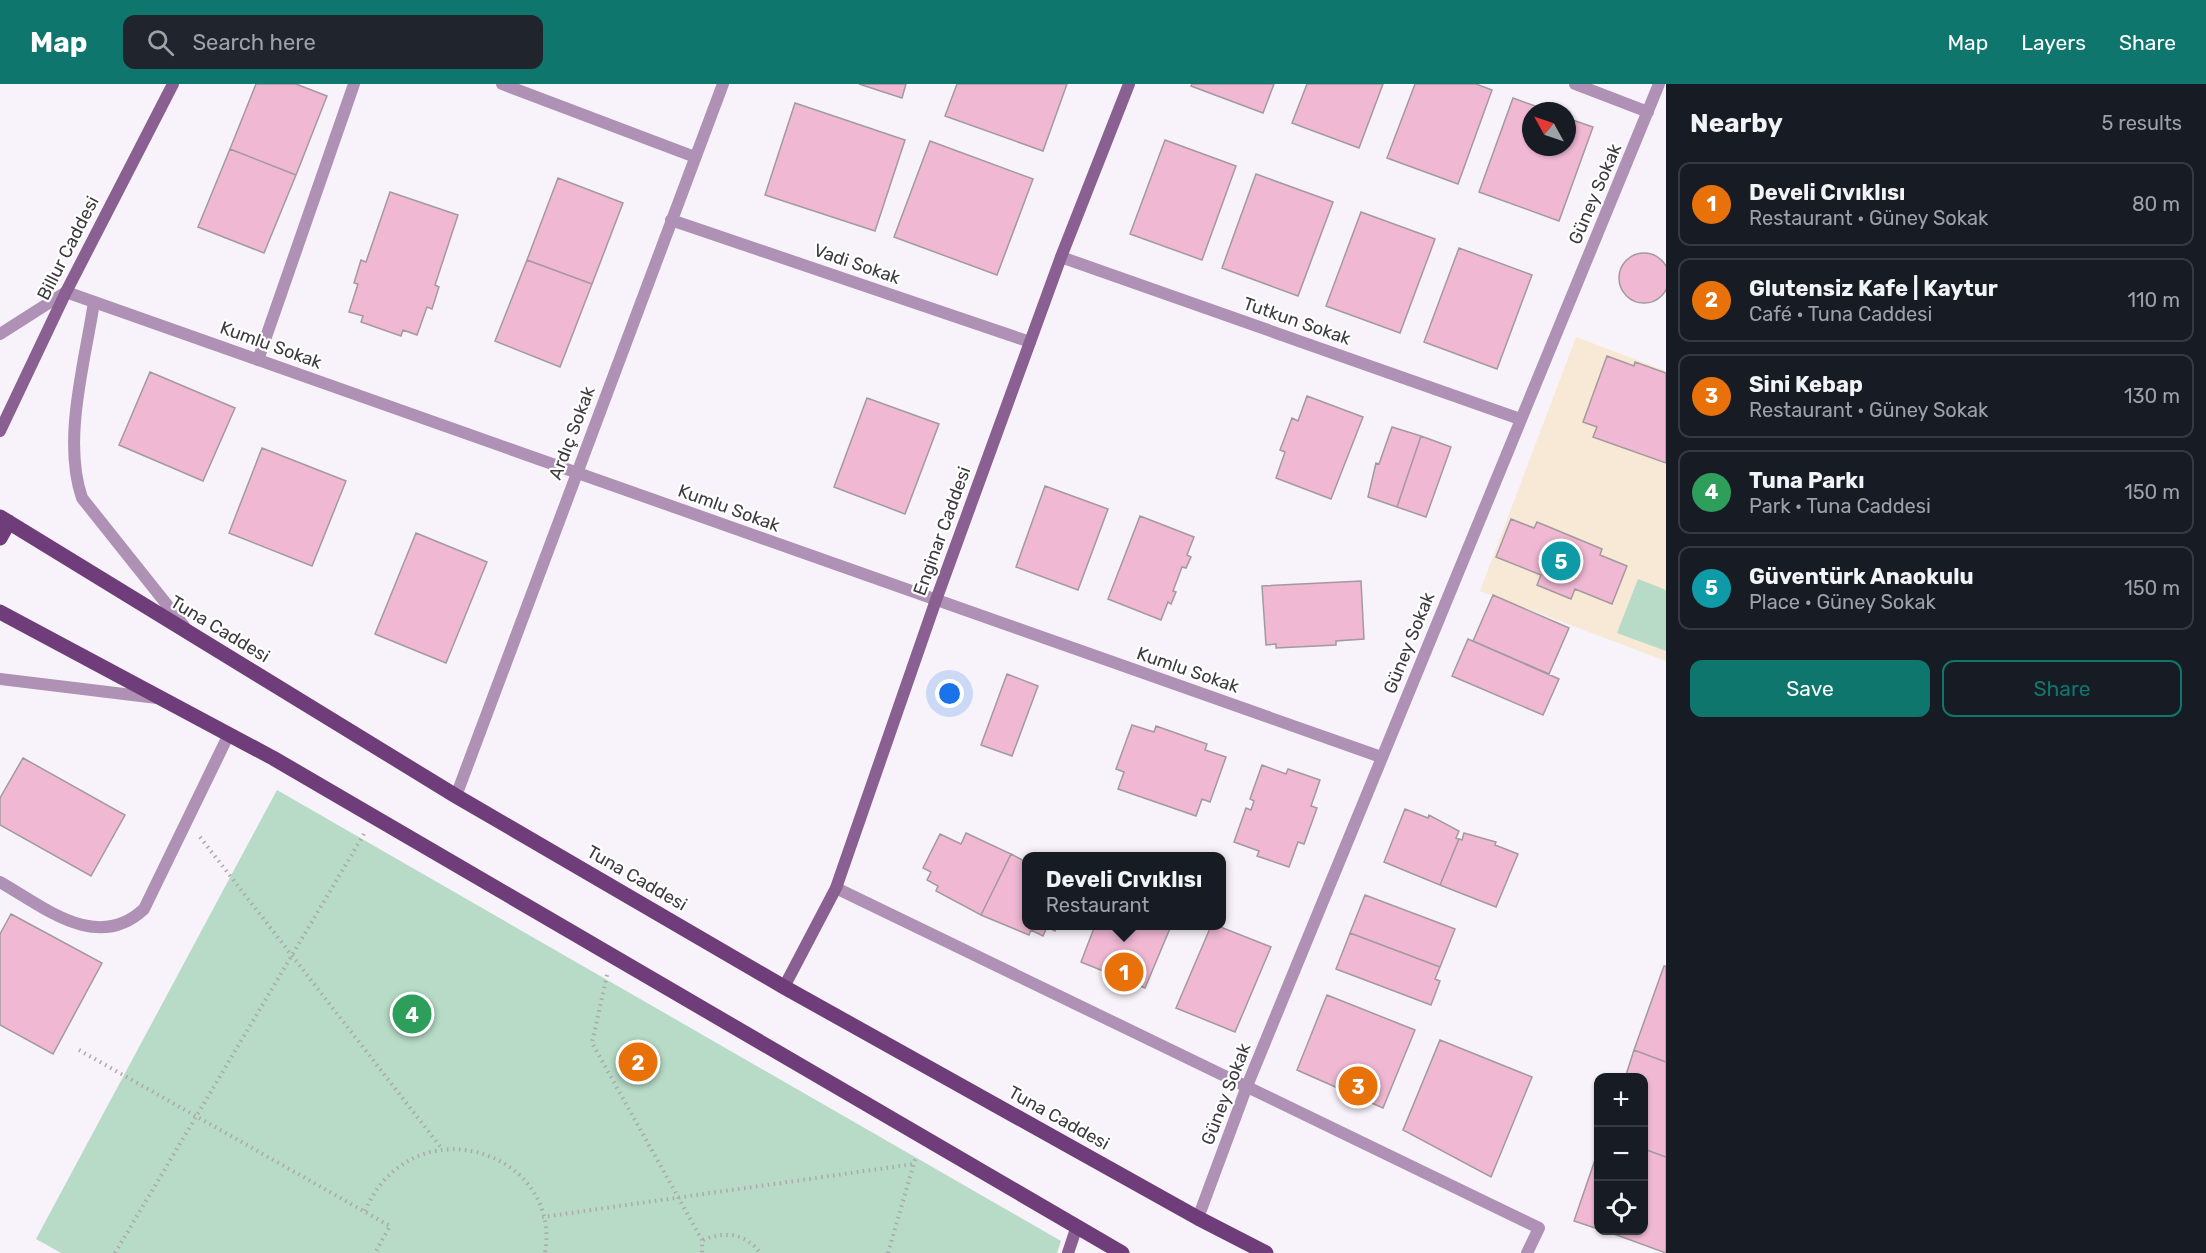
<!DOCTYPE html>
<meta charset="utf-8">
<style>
body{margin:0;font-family:Rubik,sans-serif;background:#20242c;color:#f1f3f6}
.controls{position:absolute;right:18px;bottom:18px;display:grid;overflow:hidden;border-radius:12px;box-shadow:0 2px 4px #0004}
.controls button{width:54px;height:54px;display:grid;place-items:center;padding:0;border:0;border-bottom:2px solid #363941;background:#171b24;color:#f1f3f6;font:30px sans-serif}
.compass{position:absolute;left:1522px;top:18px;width:54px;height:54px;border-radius:50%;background:#171b24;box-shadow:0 2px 4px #0004;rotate:310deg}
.you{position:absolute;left:950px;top:610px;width:21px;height:21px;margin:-15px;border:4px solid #fff;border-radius:50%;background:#1a73e8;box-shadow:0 0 0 9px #1a73e833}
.badge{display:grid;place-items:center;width:39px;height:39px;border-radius:50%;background:#0f766e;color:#fff;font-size:20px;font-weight:700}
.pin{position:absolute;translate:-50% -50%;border:3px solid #fff;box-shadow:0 2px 6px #0006}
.popup{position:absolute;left:1022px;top:768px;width:204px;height:78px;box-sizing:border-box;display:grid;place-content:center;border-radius:12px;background:#171b24;filter:drop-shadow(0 2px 4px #0005);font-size:20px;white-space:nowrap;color:#9ea1a6}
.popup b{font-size:22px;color:#f1f3f6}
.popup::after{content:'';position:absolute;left:50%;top:100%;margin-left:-12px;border:12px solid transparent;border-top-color:#171b24}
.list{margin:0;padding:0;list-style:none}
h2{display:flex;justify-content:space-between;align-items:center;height:78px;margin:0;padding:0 24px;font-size:26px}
h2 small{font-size:20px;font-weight:400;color:#9ea1a6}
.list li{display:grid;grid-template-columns:39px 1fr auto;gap:18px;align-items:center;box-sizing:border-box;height:84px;margin:0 12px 12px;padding:0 12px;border:2px solid #363941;border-radius:12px}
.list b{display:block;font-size:22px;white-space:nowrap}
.list p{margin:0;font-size:20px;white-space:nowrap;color:#9ea1a6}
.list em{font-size:20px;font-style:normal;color:#9ea1a6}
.actions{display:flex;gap:12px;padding:18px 24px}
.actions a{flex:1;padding:14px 0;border:2px solid #0f766e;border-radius:12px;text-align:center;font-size:21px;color:#0f766e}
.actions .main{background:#0f766e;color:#fff}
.icon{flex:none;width:33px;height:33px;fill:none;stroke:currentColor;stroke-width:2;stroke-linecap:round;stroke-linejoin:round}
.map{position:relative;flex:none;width:1666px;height:1169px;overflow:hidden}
header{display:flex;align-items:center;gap:36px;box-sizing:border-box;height:84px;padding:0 30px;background:#0f766e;color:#fff}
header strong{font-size:28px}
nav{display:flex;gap:33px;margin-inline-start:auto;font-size:21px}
.search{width:420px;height:54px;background:#20242c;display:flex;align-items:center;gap:15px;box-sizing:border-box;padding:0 21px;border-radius:12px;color:#9ea1a6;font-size:22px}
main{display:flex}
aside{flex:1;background:#171b24}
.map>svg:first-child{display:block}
</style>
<header>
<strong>Map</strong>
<div class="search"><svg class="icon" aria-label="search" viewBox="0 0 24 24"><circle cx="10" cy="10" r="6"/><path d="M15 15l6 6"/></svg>Search here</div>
<nav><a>Map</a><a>Layers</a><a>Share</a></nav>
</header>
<main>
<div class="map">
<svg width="1666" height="1169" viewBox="0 0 1666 1169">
<rect width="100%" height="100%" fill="#f8f3fa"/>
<!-- education -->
<path fill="#f8e8d6" d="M1576,253l90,34v290l-186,-70z"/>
<!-- green -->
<path fill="#b7dbc7" d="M1638,495l28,11v61l-49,-18z
M277,706l784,451 -4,12h-996l-25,-14z"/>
<!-- building -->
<path fill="#f0b8d3" stroke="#a29a9d" stroke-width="1.5" d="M256,0h40l31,12 -31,79 -66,-26z
M859,0h47l-4,14z
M957,0h110l-24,67 -98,-35z
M1192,0h82l-11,29 -72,-27z
M1307,0h76l-24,64 -67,-25z
M1415,0h61l16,6 -34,94 -71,-26z
M1513,14l36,13h-18v36h36v-29l26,9 -34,94 -80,-29z
M795,19l110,37 -30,91 -110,-36z
M1165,56l71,26 -34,94 -72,-26z
M930,57l103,38 -36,96 -103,-38z
M230,65l66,26 -32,78 -66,-26z
M1256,90l77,28 -35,94 -76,-28z
M558,94l65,25 -31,81 -65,-24z
M390,108l68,23 -23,70 4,2 -7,22 -5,-2 -10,28 -14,-5 -2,6 -40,-14 2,-6 -14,-4 9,-28 -4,-1 7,-23 5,2z
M1361,128l74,27 -35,94 -74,-27z
M1459,164l73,27 -35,94 -73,-27z
M1619 194a25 25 0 1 1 50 0a25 25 0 1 1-50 0Z
M527,176l65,24 -32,83 -65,-26z
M1607,272l27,10 1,-4 31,11v90l-73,-26 4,-10 -14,-5z
M150,288l85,36 -32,73 -84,-36z
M1307,312l56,21 -32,82 -55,-21 9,-26 -5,-2 12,-32 6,3z
M867,314l72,26 -34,90 -71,-27z
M1392,343l29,9 -24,71 -29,-10 8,-34 3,1z
M1421,352l30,11 -25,70 -29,-10z
M262,364l84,33 -34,85 -83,-33z
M1045,402l63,23 -30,81 -62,-23z
M1140,432l54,21 -7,18 4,2 -5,11 -4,-1 -9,24 3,1 -5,12 -3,-2 -7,18 -53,-21z
M1511,435l23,9 3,-6 65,27 -2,6 27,11 -15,38 -37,-15 -4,10 -34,-14 4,-10 -45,-18z
M416,449l71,29 -41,101 -71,-29z
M1361,497l3,58 -28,2v4l-60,3v-4l-10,1 -4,-59z
M1493,511l76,33 -20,46 -76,-33z
M1468,555l91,40 -16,36 -91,-39z
M1007,590l31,12 -26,70 -31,-11z
M1132,641l22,7 2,-6 51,18 -2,6 21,7 -16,45 -8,-3 -6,17 -78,-27 6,-17 -8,-3z
M23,674l102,57 -34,61 -91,-51v-27z
M1262,681l24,9 2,-5 32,11 -9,26 6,2 -13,36 -6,-2 -9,25 -32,-11 2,-5 -25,-9 12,-34 5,2 3,-9 -4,-2z
M1405,725l23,9 1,-3 30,16 -3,7 3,1 -19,46 -56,-23z
M966,749l45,21 -30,61 -45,-24 2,-5 -11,-6 4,-8 -8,-4 17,-34 21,10z
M1464,749l32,9 -1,3 23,9 -22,53 -56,-22 19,-46 3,1z
M1011,770l15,8v64h31l-2,5 -8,-4 -4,9 -12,-6 -2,5 -48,-20z
M1365,811l90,34 -15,38 -90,-34z
M11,830l91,49 -49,91 -53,-29v-91z
M1091,842h80l-26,62 -64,-26 13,-34z
M1211,842h7l53,21 -36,85 -59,-24z
M1350,849l90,34 -5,12 5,2 -9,24 -95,-36z
M1664,882h2v96l-32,-12z
M1327,911l88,35 -32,78 -86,-38z
M1440,956l92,37 -41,100 -88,-47z
M1634,966l32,12v95l-22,-8v-71h-19z
M1644,1065l22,8v96l-63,-23h41z
M1598,1067v78l-24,-8z"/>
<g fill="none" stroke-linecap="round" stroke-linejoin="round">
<!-- path -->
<path stroke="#aca8ad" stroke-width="4" stroke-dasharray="1.5 4.5" stroke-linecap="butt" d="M200,753l242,312
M607,891l-15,68 110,197v13
M79,966l311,176 -15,27
M365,1127c47,-109 198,-60 180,42
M542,1133l372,-53
M703,1156c21,-9 43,-7 57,13
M115,1169l249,-419
M888,1169l28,-97"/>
<!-- street -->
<path stroke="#ae91b4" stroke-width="12" d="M502,0l193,73
M1575,0l73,28
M671,136l359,122
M1061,173l459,162
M94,218c-9,60 -32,138 -12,196l102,128
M0,250l66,-42 1315,465
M258,276l96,-276
M0,595l157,19
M456,712l267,-712
M0,798c44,25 97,71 144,27l85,-175
M836,804l703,340 -12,25
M1198,1134l49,-132 412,-1002"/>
<!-- secondary -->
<path stroke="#8a6093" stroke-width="12" d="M0,347l66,-139 107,-208
M784,903l52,-99 100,-288 125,-343 68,-173
M1068,1169l8,-24"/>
<!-- primary -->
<path stroke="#703d7b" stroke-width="15" d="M0,433l456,279 328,191 414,231 68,35
M0,454l9,-16
M0,528l273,146 849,495"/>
</g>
<g text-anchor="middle" stroke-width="4.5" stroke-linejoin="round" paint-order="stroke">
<!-- street labels -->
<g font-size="18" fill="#3d3b3e" stroke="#fff">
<text transform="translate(1595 110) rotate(-67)" y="6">Güney Sokak</text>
<text transform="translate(68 164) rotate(-63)" y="6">Billur Caddesi</text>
<text transform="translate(857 180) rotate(19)" y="6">Vadi Sokak</text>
<text transform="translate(1297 237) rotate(19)" y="6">Tutkun Sokak</text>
<text transform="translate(271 261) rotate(20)" y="6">Kumlu Sokak</text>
<text transform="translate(572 349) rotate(-69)" y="6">Ardıç Sokak</text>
<text transform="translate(729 424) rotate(20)" y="6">Kumlu Sokak</text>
<text transform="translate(942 447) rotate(-70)" y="6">Enginar Caddesi</text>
<text transform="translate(220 545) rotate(31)" y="6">Tuna Caddesi</text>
<text transform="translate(1409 559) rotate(-68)" y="6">Güney Sokak</text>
<text transform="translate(1188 586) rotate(19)" y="6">Kumlu Sokak</text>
<text transform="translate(637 794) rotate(30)" y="6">Tuna Caddesi</text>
<text transform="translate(1226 1010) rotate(-69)" y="6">Güney Sokak</text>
<text transform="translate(1059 1034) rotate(29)" y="6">Tuna Caddesi</text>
</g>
</g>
</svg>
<div class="controls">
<button>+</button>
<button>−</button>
<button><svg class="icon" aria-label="locate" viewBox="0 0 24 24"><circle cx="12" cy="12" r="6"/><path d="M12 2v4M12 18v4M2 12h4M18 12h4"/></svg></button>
</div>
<svg class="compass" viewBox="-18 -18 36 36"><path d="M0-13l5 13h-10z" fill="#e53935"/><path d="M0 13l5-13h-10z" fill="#9ea1a6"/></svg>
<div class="you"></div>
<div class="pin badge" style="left:1124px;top:888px;background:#e8710a">1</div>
<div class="popup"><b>Develi Cıvıklısı</b>Restaurant</div>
<div class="pin badge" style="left:638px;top:978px;background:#e8710a">2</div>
<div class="pin badge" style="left:1358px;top:1002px;background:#e8710a">3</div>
<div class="pin badge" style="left:412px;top:930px;background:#2e9e5b">4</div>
<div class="pin badge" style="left:1561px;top:477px;background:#0f9aa8">5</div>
</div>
<aside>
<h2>Nearby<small>5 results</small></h2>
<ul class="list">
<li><span class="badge" style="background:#e8710a">1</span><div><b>Develi Cıvıklısı</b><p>Restaurant · Güney Sokak</p></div><em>80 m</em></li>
<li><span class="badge" style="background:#e8710a">2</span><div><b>Glutensiz Kafe | Kaytur</b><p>Café · Tuna Caddesi</p></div><em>110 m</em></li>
<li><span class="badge" style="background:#e8710a">3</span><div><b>Sini Kebap</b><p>Restaurant · Güney Sokak</p></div><em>130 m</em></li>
<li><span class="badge" style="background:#2e9e5b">4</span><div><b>Tuna Parkı</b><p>Park · Tuna Caddesi</p></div><em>150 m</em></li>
<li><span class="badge" style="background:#0f9aa8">5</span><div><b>Güventürk Anaokulu</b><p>Place · Güney Sokak</p></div><em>150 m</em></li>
</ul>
<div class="actions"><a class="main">Save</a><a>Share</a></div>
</aside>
</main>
